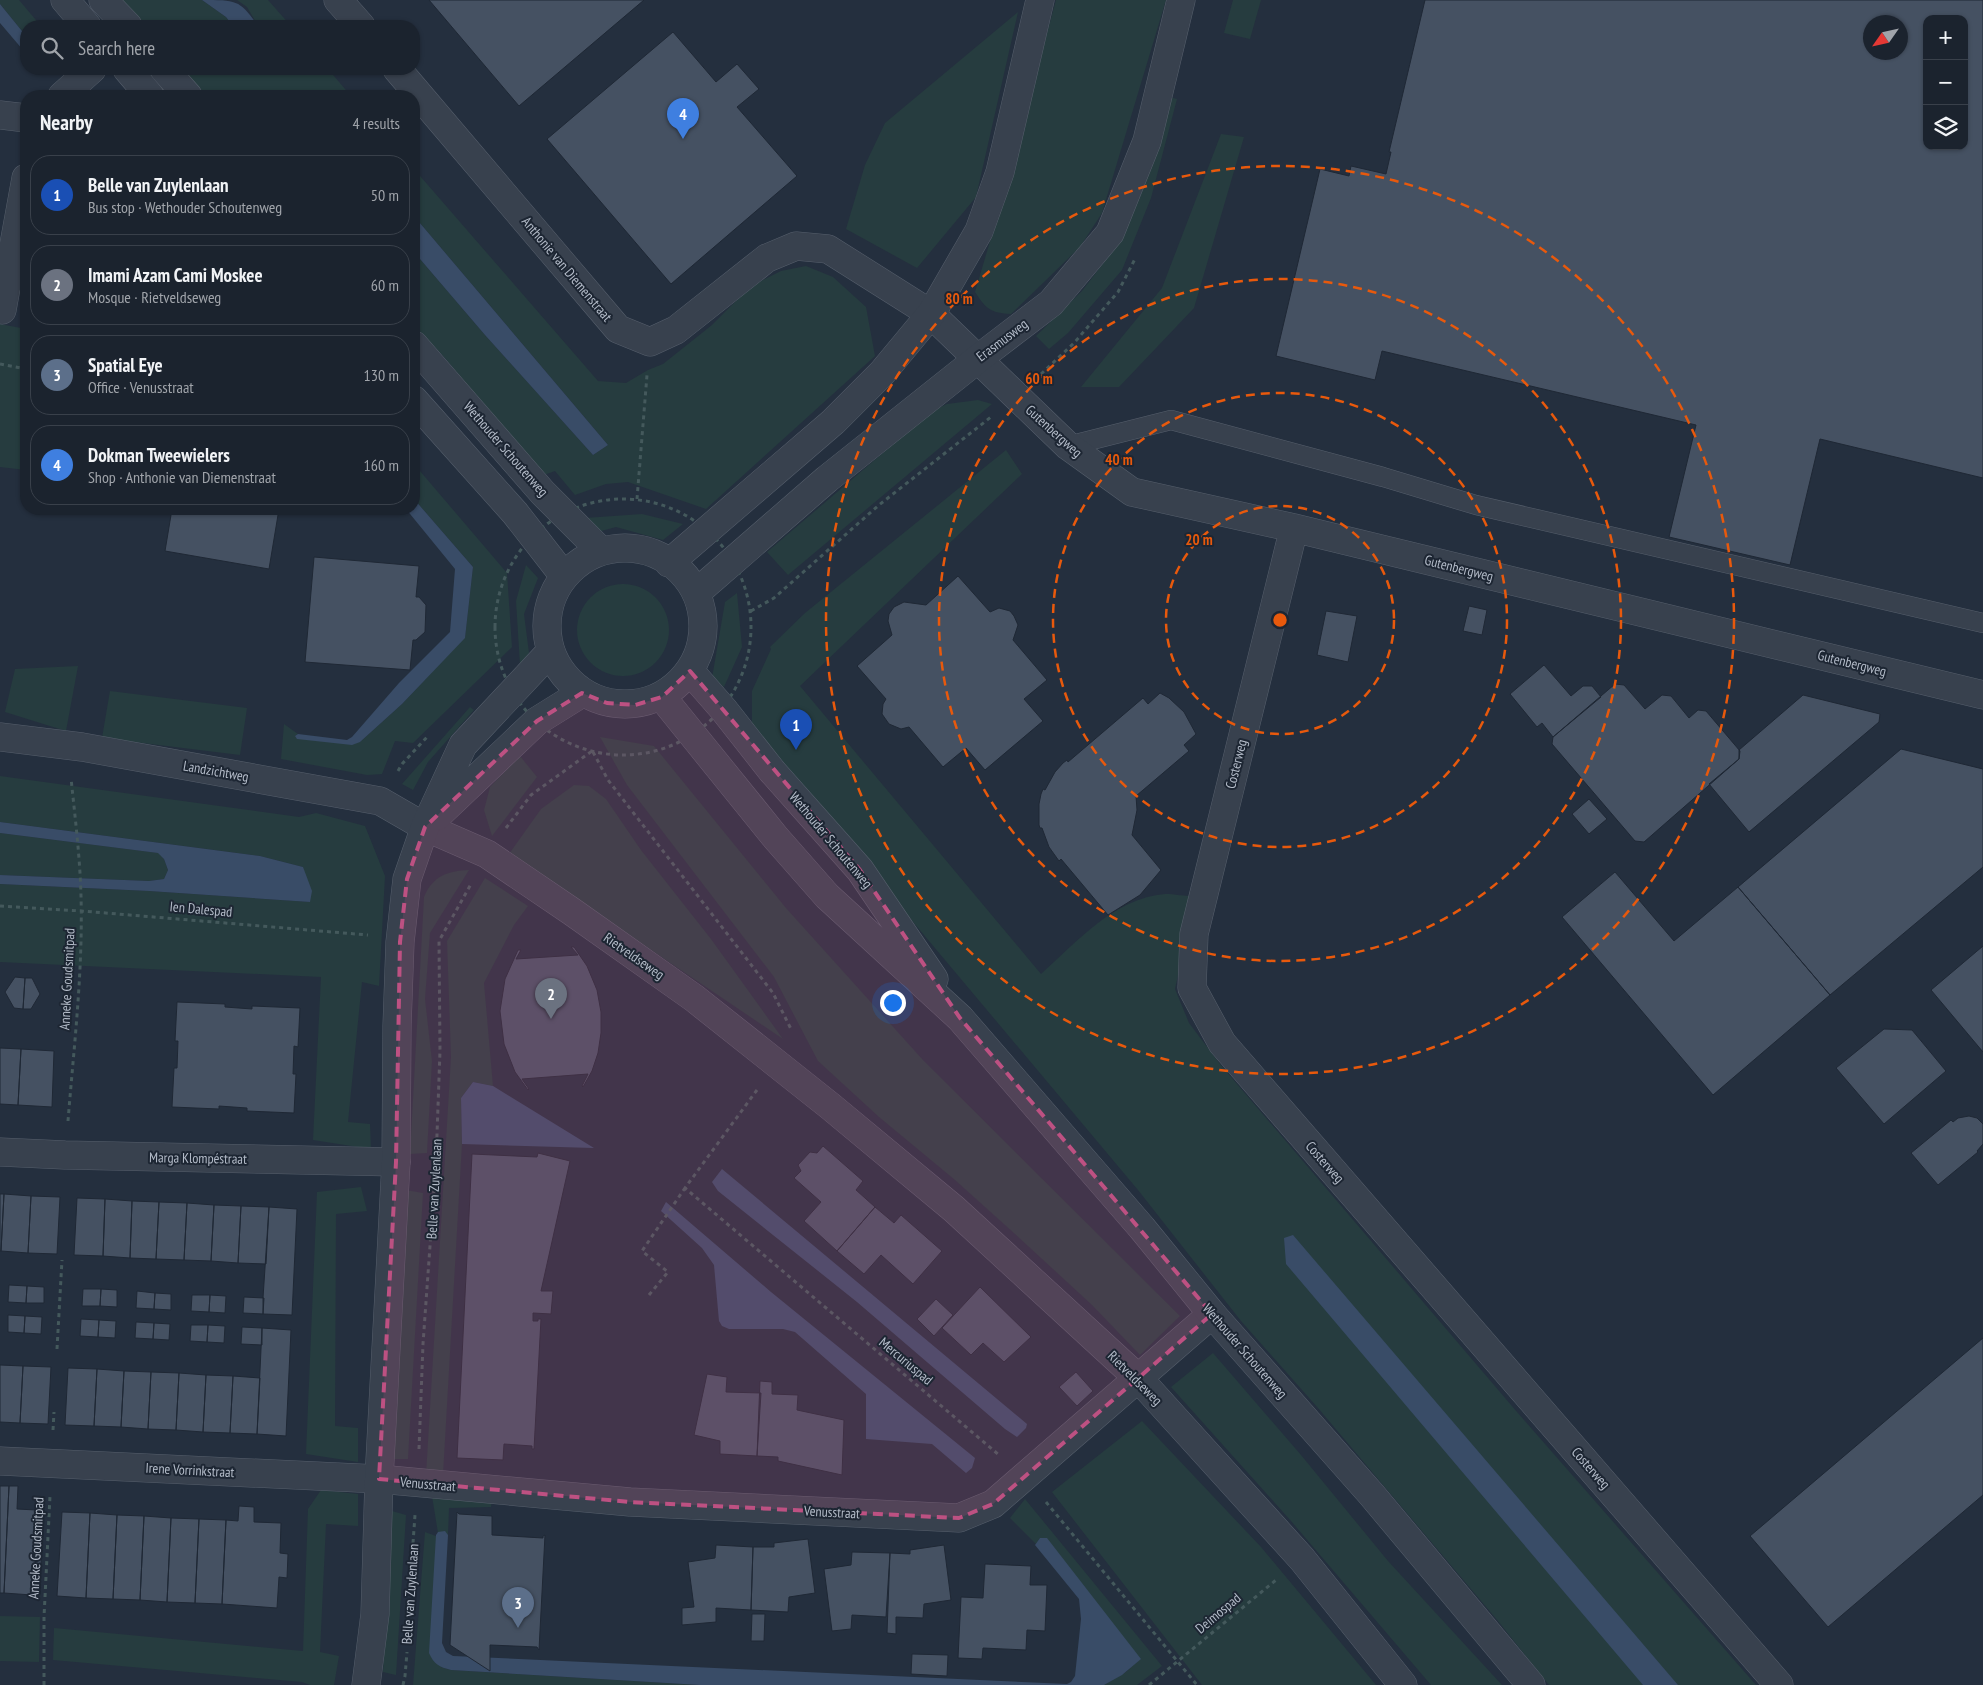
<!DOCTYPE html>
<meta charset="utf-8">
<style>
body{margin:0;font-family:"PT Sans Narrow",sans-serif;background:#282f3a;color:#f1f3f6}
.controls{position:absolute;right:15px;top:15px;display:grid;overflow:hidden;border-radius:10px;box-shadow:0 1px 4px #0004}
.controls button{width:45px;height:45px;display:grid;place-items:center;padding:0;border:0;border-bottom:1px solid #39404a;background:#1b232e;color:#f1f3f6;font:25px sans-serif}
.compass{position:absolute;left:1863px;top:15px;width:45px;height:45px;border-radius:50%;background:#1b232e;box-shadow:0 1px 4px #0004;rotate:236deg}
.you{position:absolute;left:892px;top:1002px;width:18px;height:18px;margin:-12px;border:4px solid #fff;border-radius:50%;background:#1a73e8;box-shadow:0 0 0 8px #1a73e833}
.badge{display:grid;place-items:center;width:32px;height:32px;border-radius:50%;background:#8ab4f8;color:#fff;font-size:16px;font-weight:700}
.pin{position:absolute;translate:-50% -41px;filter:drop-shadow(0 1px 2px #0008)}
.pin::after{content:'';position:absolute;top:26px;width:18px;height:15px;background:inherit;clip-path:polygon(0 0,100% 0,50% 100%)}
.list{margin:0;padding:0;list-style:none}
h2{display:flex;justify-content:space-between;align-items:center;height:65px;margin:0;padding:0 20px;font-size:21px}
h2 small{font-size:16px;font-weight:400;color:#a0a4aa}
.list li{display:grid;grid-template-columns:32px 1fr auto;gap:15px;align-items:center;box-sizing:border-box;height:80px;margin:0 10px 10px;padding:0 10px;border:1px solid #39404a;border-radius:20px}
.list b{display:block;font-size:19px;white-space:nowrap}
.list p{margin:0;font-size:16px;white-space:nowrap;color:#a0a4aa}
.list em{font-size:16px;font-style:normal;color:#a0a4aa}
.icon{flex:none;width:28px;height:28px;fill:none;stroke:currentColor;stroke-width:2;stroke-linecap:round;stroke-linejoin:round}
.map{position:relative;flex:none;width:1983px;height:1685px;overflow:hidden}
.search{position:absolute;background:#1b232e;box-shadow:0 1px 4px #0004;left:20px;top:20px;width:400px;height:55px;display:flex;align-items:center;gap:12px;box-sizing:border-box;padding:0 18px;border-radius:20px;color:#a0a4aa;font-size:19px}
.panel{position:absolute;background:#1b232e;box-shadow:0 1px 4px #0004;left:20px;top:90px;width:400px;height:425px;border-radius:20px}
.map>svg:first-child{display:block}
</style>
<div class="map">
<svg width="1983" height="1685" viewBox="0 0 1983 1685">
<rect width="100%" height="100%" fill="#242f3e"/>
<!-- green -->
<path fill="#263c3f" d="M0,0h19l22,26h-15v10l-26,-32z
M113,0h89l24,17 7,9h-98z
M237,0h31l23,26h-33l-11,-19z
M1056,0h110l-64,213 -22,34 -69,67c-20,-1 -25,-5 -36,-22l24,-81z
M1233,0h28l-11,39 -26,-6z
M1018,12l-42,185 -59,71 -71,-39 19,-64 20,-42z
M174,69h96l4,5 3,-5h51l23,27h-154z
M1170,97l7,2 -26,99 -29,72 -54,63 -19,16 -13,-13 46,-45 36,-47z
M1221,134l23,3 -50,171 -75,79h-38l81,-99z
M414,169l184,212 28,2 22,-13 15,-6 49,-39 29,-29 20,-15 20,-10 25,-5 27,11 33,30 9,49 -169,153 -78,-27 -22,2 -31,11 -20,-24 -11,4 -100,-118 -30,-32v-73l71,83 108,120 15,-10 -194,-229z
M0,324l26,5v141l-26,-3z
M978,400l14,4 -204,171 -21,-23 165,-141 15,-7z
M1006,450l16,24 -222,212 241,288c36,-32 73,-76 124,-80 9,0 21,2 30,3l-20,92 14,34 31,41 297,348 239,273h-207l-51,-64 -180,-213 -77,-87 -103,-131 -386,-460v-39l19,-42 -1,-2 35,-34z
M414,464l93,109 5,74 -99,96 -18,-2 -13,33 -15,1 -86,-16 3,-35 14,10 -3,2 65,6 42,-38 63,-67 8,-70 -59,-68z
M642,514l41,10 -20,16 -47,-13 -22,6 -9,-15z
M526,565l12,13 -14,36 5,39 -9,12 -4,-64z
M577 630a46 46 0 1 1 92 0a46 46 0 1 1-92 0Z
M737,593l5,54 -18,40 -12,-9 13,-76z
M78,666l-12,65 -61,-19 10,-43z
M110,691l137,17 -7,47 -138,-17z
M470,707l4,3 -46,52 -15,28 -11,-6z
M600,737l54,9 132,162 137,152 257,256 -40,39 -48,-50 -77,-71 -60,-54 -76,-63 -61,-56 -44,-84 -147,-192z
M520,756l17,21 -45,59 -8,-26 6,-23z
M0,776l299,41 17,-4 49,13 20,50 -6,110 -17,-4 -14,140 22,2 1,25 -58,-9 8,-163 -321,-15v-78l149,7 161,11 -7,-35 -43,-11 -260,-34z
M574,785l15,1 17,13 35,51 70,89 72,100 -274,-185 32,-45z
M0,833l159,20 5,6 4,11 -4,9 -15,2 -149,-6z
M469,870l-39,63 -5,66 7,62 -5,92 -17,1 14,-257c9,-21 23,-26 45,-27z
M485,878l43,28 -14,19 -30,58 9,103 -20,-4 -12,16 1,46 -19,331h-17l25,-418 -4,-116z
M361,1187l6,24 -31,3 -1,212 23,2v34l-52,-8 11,-262z
M406,1190l17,3 -15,266h-16z
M1213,1353l88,102 87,106 114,124h-71l-140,-164 -120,-134z
M1142,1421l119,126 115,138h-174l-150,-193z
M321,1490l37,4v32l-32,-2 -6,128 19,4 -5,29h-24l-8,-3 -249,-22 1,-32 249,23 5,-142z
M432,1496l60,1 -1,10 -42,1 -1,27 -3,-3 -7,1z
M1025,1499l137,167 -25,19h-33l22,-13 14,-13 -100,-121 -4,6 -26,-26z
M392,1511l14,4 -10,160 -13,-3z
M425,1532l11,4 5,131 10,3 249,15h-287z
M0,1616l40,1 -1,45 -39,-1z"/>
<!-- water -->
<path fill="#394c67" d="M202,0c35,0 38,0 56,26h-25l-7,-9z
M0,4l26,32v15l-3,-1 -23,-27z
M414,216l194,229 -15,10 -108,-120 -71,-83z
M414,499l59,68 -8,71 -63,66 -42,38 -8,3 -55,-6 -2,-3 3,-2 49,6 5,-3 47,-54 51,-51 5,-63 -49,-60h8z
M0,822l260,34 43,11 9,24 -2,11 -161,-11 -149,-7v-9l149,6 15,-2 4,-9 -4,-11 -6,-6 -158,-20z
M473,1082l20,4 101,62 -132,-4 -1,-46z
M722,1169l305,255 -1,4 -9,9 -12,-8 -148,-127 -139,-111 -6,-9z
M666,1202l105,90 204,166 -3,10 -6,5 -34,-29 -66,-5v-45l-71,-62 -12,-3h-54l-7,-3 -3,-5 -5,-56 -12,-17 -41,-37z
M1293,1235l385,450h-35l-357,-421 -2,-26z
M445,1531l3,4 -6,108 4,9 7,4 614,28 4,-2 4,-6 6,-57 -2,-20 -44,-54 5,-7h7l94,121 -19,16 -18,10h-404l-249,-15c-12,-3 -17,-6 -22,-17l7,-118 2,-3z"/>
<!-- building -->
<path fill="#455162" stroke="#1f2835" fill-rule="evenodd" d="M429,0h215l-125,106z
M1425,0h558v478l-163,-39 -30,126 -121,-28 27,-112 -314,-74 -7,29 -99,-24 44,-187 29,7 2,-10 35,8 5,-22h-2zM1927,19h37v127h-37zM1870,22h30v30h-30z
M673,32l43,50 21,-18 22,25 -22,18 60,69 -126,108 -124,-145z
M172,509h107l-10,60 -104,-18z
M314,557l105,9 -3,31h3l7,8 -1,27 -9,8h-3l-3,30 -105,-8z
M958,576l32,36 9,-4 11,3 4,5 4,9 -5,15 34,40 -23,19 19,22 -58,49 -19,-22 -23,19 -34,-40 -8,2 -12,-5 -7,-10 1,-10 3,-5 -29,-33 35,-31 -4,-14 1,-7 5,-7 10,-5 22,3z
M1469,606l18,4 -5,25 -19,-4z
M1326,611l31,5 -9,46 -31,-7z
M1544,665l27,31 12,-10h9l9,11 -48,40 -11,-14 -5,4 -27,-33z
M1615,684l9,1 21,24 17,-14 9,1 18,22 9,-8 8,1 34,40 -1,8 -95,83 -9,-1 -83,-97 1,-7z
M1160,693l9,5 15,14 12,22 -12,11 5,6 -53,45 1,14 -5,25 29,35 -21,25 -32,20 -47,-56 -2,2 -10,-14 -7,-19h-2l-1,-3v-21l2,-10 2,-5 2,1 10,-18 8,-9 4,-3 1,2 75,-64 5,6z
M1803,695l77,19 -1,8 -130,110 -40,-48 30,-25v-9z
M1901,749l82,20v98l-153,128 -92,-108z
M1589,799l18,20 -18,15 -17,-20z
M1615,872l59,69 64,-54 92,108 -117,100 -151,-178z
M1983,946v106l-52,-62z
M571,947h3l13,19 10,24 4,22v21l-3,20 -6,18 -9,16 -1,-1 6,-12 -66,5 7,10 -1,1 -13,-18 -11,-28 -4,-33 5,-32 13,-29h3l-5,9 62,-4z
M15,977l10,1 -2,31 -9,-1 -9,-16z
M25,978h7l8,16 -9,15h-8z
M177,1002l48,2v3l27,2v-3l48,2 -2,39 -4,-1 -1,28h3l-2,39 -47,-2v-3l-28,-2v3l-47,-2 2,-39h3l1,-27h-3z
M1884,1029l28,1 34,41 -62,53 -48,-56z
M0,1048l21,1 -3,56 -18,-1z
M21,1049l33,2 -2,56 -34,-2z
M1969,1116l8,2 6,6v20l-6,7 1,1 -40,33 -27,-32 40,-33 2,2 5,-4z
M823,1146l40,35 -7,9 19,17 -38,44 -33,-30 17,-19 -27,-24 7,-7 -3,-6 12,-13 7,1z
M538,1153l32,8 -29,130h12l-2,23 -18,-1v8h5v-2h3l-7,130h-2v-3l-28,-2 -1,16 -46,-2 15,-304 65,3z
M0,1194h4l-3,57h-1z
M4,1194l27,2 -3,57 -27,-2z
M31,1196l29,1 -3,57 -29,-1z
M77,1198l28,1 -2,57 -29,-1z
M105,1199l27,2 -2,57 -27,-2z
M132,1201l27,1 -3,57 -26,-1z
M159,1202l28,1 -3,57 -28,-1z
M187,1203l27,2 -3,56 -27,-1z
M214,1205l27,1 -3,57 -27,-2z
M241,1206l28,1 -3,57 -28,-1z
M269,1207l28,2 -5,106 -29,-1v-16z
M875,1207l19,16 7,-8 41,36 -29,33 -32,-29 -17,19 -27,-23z
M9,1285l18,1 -1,17 -18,-1z
M27,1286l17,1v16h-18z
M980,1287l51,50 -27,25 -21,-19 -12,12 -29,-27z
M83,1289h18l-1,17h-18z
M101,1289l16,1v17l-17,-1z
M137,1291l18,2 -1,16 -18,-1z
M155,1293l16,1v16l-17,-1z
M192,1295h18l-1,17 -18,-1z
M210,1295l16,1 -1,17 -16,-1z
M244,1297l20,1 -1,16 -20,-1z
M936,1299l17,16 -19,21 -17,-17z
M8,1315l17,1 -1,17 -16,-1z
M25,1316l17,1 -1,17 -17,-1z
M81,1319l18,1 -1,17 -18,-1z
M99,1320l17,1 -1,17 -17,-1z
M136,1322l18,1 -1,16 -18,-1z
M154,1323l16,1 -1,16 -16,-1z
M191,1325h17l-1,17 -17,-1z
M208,1325l17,1 -1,17 -17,-1z
M242,1327l20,1v17l-21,-1z
M262,1328l29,2 -5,106 -29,-2z
M1983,1338v157l-155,132 -78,-91z
M0,1365l23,1 -3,57 -20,-1z
M23,1366l28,1 -3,57 -28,-1z
M68,1368l29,1 -3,57 -29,-1z
M97,1369l27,2 -3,56 -27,-1z
M124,1371l27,1 -3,57 -27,-2z
M151,1372l28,1 -3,57 -28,-1z
M1076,1372l17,19 -16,15 -18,-19z
M179,1373l27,2 -3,57 -27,-2z
M707,1374l20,3 -1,15 35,1 -4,63 -37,-2v-13l-26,-6z
M206,1375l27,1 -3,57 -27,-1z
M233,1376l27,2 -3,56 -27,-1z
M760,1381l12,1v12l26,1 -1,15 47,10 -2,55 -64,-14v-4l-21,-1z
M0,1486h9l-5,107h-4z
M9,1486h9l-1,23 19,1 -1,31h7l-1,24 -8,-1 -1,31 -28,-2z
M239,1506l15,1v15l27,1 -1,30 8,1 -1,24 -8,-1 -2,31 -55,-4 4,-84 12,1z
M62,1512l28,1 -4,85 -29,-2z
M457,1512l2,2 33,2v19l51,3v-2l2,-1 -6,115 -2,-3 -47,-2v26l-40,-26z
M90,1513l27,2 -4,84 -27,-1z
M117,1515l27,1 -4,84 -27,-1z
M144,1516l27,2 -4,84 -27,-2z
M171,1518l28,1 -4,84 -28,-1z
M199,1519l27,1 -4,84 -27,-1z
M808,1539l7,54 -26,4 -1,15 -37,-2 2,-63h21v-4z
M716,1545l37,2 -2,63 -35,-2v14l-34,3v-17l12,-1 -6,-45 27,-4z
M944,1545l7,55 -27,4 -1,14 -27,-1v17l-9,-1 3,-80 20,1v-4z
M852,1552l38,1 -4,64 -34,-2 -1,14 -19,2 -8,-62 27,-4z
M985,1564l46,2 -1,19h17l-2,46 -18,-1 -1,20 -43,-2 -1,11 -24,-1 3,-61 22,1z
M752,1614h13l-1,27h-13z
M912,1654l36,1 -1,21 -36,-2z"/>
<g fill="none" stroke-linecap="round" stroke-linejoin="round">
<!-- service casing -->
<g stroke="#565f6c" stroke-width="20">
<path id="service" d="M1068,446l103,-26 212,57 93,28 507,118"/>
</g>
<!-- minor casing -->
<g stroke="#565f6c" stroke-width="29">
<path id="minor" d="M338,0l23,26
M397,69l221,260 32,13 26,-12 91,-72 29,-12 32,3 103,65 137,132 64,46 162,36 689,167
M62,96l30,-27
M0,115l26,3
M2,310l24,-132
M1294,528l-100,406 -2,54 30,55 557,642
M0,737l82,10 298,54 45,26 62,27 84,57 123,87 136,108 124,103 185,170 163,180 101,126
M0,1152l65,3 331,7
M0,1461l379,18 251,23 329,16 34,-14 219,-190"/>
</g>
<!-- tertiary casing -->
<g stroke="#565f6c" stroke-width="29">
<path id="tertiary" d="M65,0l22,26
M103,0l25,26
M127,69l23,27
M164,69l24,27
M414,345l129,148 58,58
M414,400l101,113 49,63
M547 626a78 78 0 1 1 156 0a78 78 0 1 1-156 0Z
M669,563l164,-141 49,-49 49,-59 48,-83 21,-59 40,-172
M696,593l131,-114 152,-121 72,-55 59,-70 37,-92 34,-141
M690,671l34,39 48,61 88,99 74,109
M662,697l114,141 51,58 133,122 182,210 70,86 160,181 159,190
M437,816l100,-95 45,-28
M366,1685l9,-71 4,-135 17,-317 1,-136 3,-84 7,-63 18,-52 38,-82 87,-93"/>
</g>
<!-- path -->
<path stroke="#44595c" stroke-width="3" stroke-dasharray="4 4" stroke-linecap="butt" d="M0,364l26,5
M1041,374l33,-31 44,-51 18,-35
M637,499l10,-124
M495 627a128 128 0 1 1 256 0a128 128 0 1 1-256 0Z
M751,611l23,-13 105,-93 112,-88
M593,752l15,28 165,213 19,38
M398,771l4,-7 26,-28
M506,828l25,-33 61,-44
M0,906l82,5 286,24
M757,1090l-72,98 314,267
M68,1121c6,-75 15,-150 13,-225 -1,-39 -6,-79 -10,-118
M649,1295l19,-23 -26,-21 43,-63
M57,1349l5,-89
M53,1430l1,-18
M419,1449l4,-105 13,-182 4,-111 -1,-110 32,-57
M1046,1502l151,183
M413,1543l2,-28
M44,1685v-68l6,-121
M403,1685l2,-9 2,-24
M1149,1685l127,-105"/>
<!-- service -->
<use href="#service" stroke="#38414e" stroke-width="19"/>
<!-- minor -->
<use href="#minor" stroke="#38414e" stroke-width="28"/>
<!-- tertiary -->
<use href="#tertiary" stroke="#38414e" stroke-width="28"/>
</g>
<!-- marked area -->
<path fill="#bd5182" fill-opacity="0.2" stroke="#bd5182" stroke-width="4" stroke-dasharray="10 6" stroke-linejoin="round" d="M690,671l170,199 100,148 252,296 -219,190 -34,14 -329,-16 -251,-23 17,-317 4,-220 7,-63 18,-52 112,-106 45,-28 25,10 28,2 27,-8z"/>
<!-- distance rings -->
<g fill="none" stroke="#e8590c" stroke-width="2.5" stroke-dasharray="9 6">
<circle cx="1280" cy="620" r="114"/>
<circle cx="1280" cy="620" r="227"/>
<circle cx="1280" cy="620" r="341"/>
<circle cx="1280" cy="620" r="454"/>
</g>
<g text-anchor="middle" stroke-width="4" stroke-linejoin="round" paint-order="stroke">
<!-- street labels -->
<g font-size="14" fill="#b4bcc9" stroke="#1d2633">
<text transform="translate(567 269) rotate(50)" y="5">Anthonie van Diemenstraat</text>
<text transform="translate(1002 340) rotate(-37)" y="5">Erasmusweg</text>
<text transform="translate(1054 431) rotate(42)" y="5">Gutenbergweg</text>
<text transform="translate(506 449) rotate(49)" y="5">Wethouder Schoutenweg</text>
<text transform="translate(1459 568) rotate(14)" y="5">Gutenbergweg</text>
<text transform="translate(1852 663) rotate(14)" y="5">Gutenbergweg</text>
<text transform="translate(1236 764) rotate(-76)" y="5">Costerweg</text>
<text transform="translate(216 771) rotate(10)" y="5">Landzichtweg</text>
<text transform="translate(831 840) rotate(50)" y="5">Wethouder Schoutenweg</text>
<text transform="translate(201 909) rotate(5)" y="5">Ien Dalespad</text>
<text transform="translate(634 956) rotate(35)" y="5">Rietveldseweg</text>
<text transform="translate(67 979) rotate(-87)" y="5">Anneke Goudsmitpad</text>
<text transform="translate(198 1158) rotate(1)" y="5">Marga Klompéstraat</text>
<text transform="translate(1325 1162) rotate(49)" y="5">Costerweg</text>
<text transform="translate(434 1189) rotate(-87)" y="5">Belle van Zuylenlaan</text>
<text transform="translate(1245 1351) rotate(49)" y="5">Wethouder Schoutenweg</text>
<text transform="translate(906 1361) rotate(40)" y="5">Mercuriuspad</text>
<text transform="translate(1135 1378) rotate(45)" y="5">Rietveldseweg</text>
<text transform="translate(1591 1468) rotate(49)" y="5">Costerweg</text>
<text transform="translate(190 1470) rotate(3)" y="5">Irene Vorrinkstraat</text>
<text transform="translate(428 1484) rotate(5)" y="5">Venusstraat</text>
<text transform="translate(832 1512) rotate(3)" y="5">Venusstraat</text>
<text transform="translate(36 1548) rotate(-87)" y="5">Anneke Goudsmitpad</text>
<text transform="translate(410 1594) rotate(-86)" y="5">Belle van Zuylenlaan</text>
<text transform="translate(1218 1613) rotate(-40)" y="5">Deimospad</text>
</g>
</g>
<circle cx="1280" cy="620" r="8" fill="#e8590c" stroke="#1d2633" stroke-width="2.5"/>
<g font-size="15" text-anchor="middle" font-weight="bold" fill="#e8590c" stroke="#1d2633" stroke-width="4" stroke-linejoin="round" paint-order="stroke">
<text x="959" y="304">80 m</text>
<text x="1039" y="384">60 m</text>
<text x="1119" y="465">40 m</text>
<text x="1199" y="545">20 m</text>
</g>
</svg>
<div class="controls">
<button>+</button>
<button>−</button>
<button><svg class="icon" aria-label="layers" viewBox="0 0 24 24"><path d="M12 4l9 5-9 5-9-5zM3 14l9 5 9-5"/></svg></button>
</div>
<svg class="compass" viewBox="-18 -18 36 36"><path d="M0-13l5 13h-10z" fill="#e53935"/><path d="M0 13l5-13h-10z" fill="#a0a4aa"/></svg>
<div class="you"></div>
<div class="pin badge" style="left:796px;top:750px;background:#1a4fb4">1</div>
<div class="pin badge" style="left:551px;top:1019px;background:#6b7280">2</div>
<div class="pin badge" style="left:518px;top:1628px;background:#5c6f8a">3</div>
<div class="pin badge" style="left:683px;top:139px;background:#3f7fe0">4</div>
<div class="search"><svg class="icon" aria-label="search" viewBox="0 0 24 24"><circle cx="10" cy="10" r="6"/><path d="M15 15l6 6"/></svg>Search here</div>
<section class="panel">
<h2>Nearby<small>4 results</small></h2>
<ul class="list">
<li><span class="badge" style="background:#1a4fb4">1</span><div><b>Belle van Zuylenlaan</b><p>Bus stop · Wethouder Schoutenweg</p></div><em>50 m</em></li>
<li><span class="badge" style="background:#6b7280">2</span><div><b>Imami Azam Cami Moskee</b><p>Mosque · Rietveldseweg</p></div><em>60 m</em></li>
<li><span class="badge" style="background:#5c6f8a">3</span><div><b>Spatial Eye</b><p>Office · Venusstraat</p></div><em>130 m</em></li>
<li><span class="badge" style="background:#3f7fe0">4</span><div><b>Dokman Tweewielers</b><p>Shop · Anthonie van Diemenstraat</p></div><em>160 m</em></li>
</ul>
</section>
</div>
